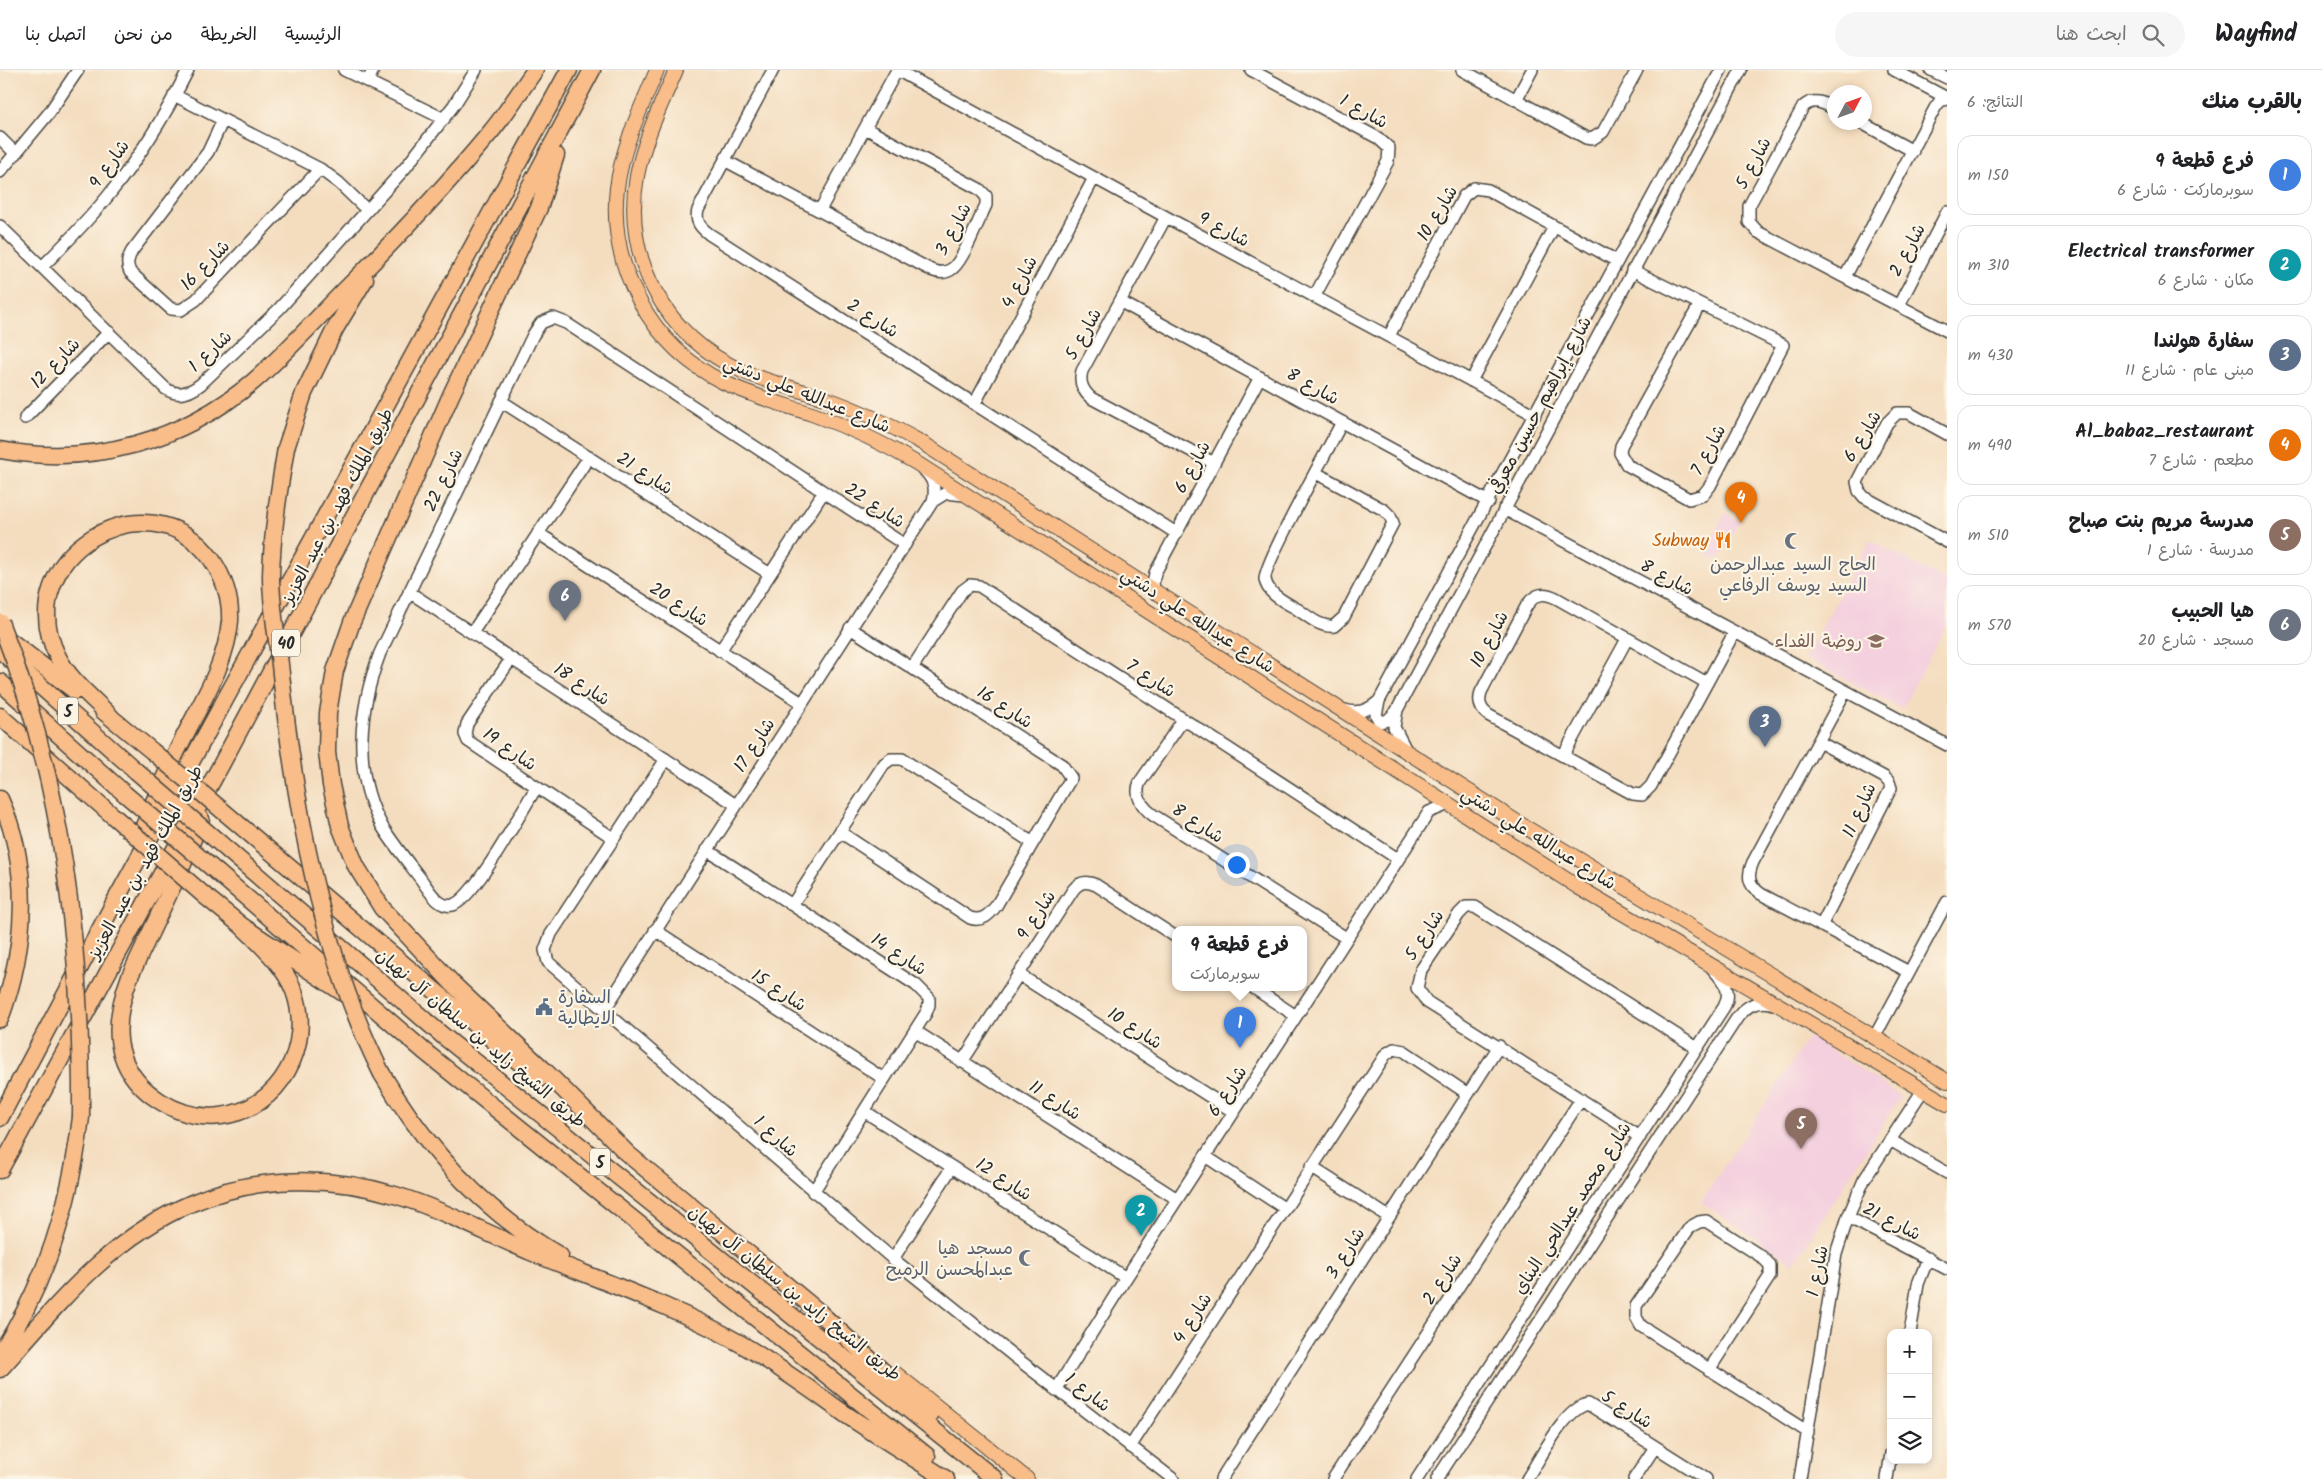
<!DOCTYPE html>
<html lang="ar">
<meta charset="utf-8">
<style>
body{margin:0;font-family:Kalam,"Playpen Sans Arabic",sans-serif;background:#f6f6f6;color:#202124;direction:rtl}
.controls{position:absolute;right:15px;bottom:15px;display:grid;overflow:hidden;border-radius:10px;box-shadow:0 2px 8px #0003}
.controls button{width:45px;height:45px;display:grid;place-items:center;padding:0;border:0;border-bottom:1px solid #e0e0e0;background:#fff;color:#202124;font:25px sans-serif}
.compass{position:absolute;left:1827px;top:15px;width:45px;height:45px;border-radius:50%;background:#fff;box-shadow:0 2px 8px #0003;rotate:49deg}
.you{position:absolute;left:1236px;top:794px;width:18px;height:18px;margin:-12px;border:4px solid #fff;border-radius:50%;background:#1a73e8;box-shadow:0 0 0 8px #1a73e833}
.badge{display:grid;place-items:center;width:32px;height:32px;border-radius:50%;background:#d93025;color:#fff;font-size:16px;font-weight:700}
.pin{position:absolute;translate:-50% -41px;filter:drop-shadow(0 1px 2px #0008)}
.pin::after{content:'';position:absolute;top:26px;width:18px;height:15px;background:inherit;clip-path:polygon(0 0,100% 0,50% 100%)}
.popup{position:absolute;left:1172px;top:856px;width:135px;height:65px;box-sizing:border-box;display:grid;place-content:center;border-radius:10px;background:#fff;filter:drop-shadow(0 1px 4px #0005);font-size:16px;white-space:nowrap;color:#757577}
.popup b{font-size:19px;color:#202124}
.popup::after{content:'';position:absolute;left:50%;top:100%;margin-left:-10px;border:10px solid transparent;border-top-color:#fff}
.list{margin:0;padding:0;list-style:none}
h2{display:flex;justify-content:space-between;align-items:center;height:65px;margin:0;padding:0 20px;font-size:21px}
h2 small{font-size:16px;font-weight:400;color:#757577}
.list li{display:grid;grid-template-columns:32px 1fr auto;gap:15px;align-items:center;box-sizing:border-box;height:80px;margin:0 10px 10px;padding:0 10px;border:1px solid #e0e0e0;border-radius:15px}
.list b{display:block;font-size:19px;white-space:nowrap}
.list p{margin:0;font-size:16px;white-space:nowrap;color:#757577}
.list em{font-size:16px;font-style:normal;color:#757577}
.icon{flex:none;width:28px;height:28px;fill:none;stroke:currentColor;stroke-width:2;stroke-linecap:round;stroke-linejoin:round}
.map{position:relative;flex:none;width:1947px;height:1409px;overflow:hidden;direction:ltr}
header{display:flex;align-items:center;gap:30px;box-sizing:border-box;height:70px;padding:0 25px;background:#fff;border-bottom:1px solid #e0e0e0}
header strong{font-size:24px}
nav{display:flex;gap:28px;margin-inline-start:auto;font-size:18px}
.search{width:350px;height:45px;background:#f6f6f6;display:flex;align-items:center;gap:12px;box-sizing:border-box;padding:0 18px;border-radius:28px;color:#757577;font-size:19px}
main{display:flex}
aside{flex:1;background:#fff}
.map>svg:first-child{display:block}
</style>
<header>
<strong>Wayfind</strong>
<div class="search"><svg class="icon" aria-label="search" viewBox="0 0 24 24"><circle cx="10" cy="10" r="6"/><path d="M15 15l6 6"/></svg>ابحث هنا</div>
<nav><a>الرئيسية</a><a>الخريطة</a><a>من نحن</a><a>اتصل بنا</a></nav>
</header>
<main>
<aside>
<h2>بالقرب منك<small>النتائج: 6</small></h2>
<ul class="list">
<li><span class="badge" style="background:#3f7fe0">1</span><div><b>فرع قطعة 9</b><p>سوبرماركت · شارع 6</p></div><em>150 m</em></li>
<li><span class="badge" style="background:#0f9aa8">2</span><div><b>Electrical transformer</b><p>مكان · شارع 6</p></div><em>310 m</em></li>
<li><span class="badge" style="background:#5c6f8a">3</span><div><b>سفارة هولندا</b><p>مبنى عام · شارع 11</p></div><em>430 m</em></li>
<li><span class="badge" style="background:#e8710a">4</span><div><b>Al_babaz_restaurant</b><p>مطعم · شارع 7</p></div><em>490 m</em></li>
<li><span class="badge" style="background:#8d6e63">5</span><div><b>مدرسة مريم بنت صباح</b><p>مدرسة · شارع 1</p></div><em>510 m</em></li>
<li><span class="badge" style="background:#6b7280">6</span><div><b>هيا الحبيب</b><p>مسجد · شارع 20</p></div><em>570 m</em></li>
</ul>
</aside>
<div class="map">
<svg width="1947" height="1409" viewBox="0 0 1947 1409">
<rect width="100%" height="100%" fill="#fcf5e5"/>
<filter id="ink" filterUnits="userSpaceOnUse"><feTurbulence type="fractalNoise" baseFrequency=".02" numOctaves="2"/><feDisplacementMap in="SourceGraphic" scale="10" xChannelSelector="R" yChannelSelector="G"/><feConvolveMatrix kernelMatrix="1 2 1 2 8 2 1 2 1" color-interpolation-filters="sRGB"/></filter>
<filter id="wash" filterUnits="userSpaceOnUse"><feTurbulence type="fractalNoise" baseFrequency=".0096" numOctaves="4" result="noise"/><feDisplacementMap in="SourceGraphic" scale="20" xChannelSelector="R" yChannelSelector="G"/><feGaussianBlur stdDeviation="1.12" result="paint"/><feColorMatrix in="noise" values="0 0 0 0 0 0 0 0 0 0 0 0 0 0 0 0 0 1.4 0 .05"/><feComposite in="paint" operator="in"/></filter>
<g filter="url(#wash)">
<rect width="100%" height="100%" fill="#f4ddbf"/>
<!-- built -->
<path fill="#f4cfde" d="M1725,443l15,8 -22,39 -14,-8z
M1870,470l77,41v43l-45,85 -97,-51z
M1809,966l92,60 -107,168 -93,-62z"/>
</g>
<g filter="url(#ink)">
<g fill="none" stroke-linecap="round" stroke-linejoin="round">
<!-- minor casing -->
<g stroke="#494641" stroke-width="14">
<path id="minor" d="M344,0l100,49
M773,0l-75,140c-3,11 2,17 11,24l467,299
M897,0l269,147 369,198
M1251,0l127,68 11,10 -1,13 -74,136
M1462,0l124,68 6,1 11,-7 34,-62
M1894,0l53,28
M1931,0l16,8
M368,11l5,-11
M174,25l146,74 19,14 28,27
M1516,30l16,-30
M1834,39c-10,-6 -21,-12 -31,-2l-54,99v16l9,10 189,99
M223,50l-15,32 -76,99c-4,7 -6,13 -2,21l41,37 10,1 15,-10 124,-131
M1860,52l53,29
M0,68l16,16
M726,91l205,109c7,3 15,4 22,-2 11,-9 26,-49 33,-63v-9l-7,-7 -114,-61
M0,102l49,-59 29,-43
M820,140l77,-140
M1166,147l-84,154c-3,11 0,19 9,27l123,65
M0,156l166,163c12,8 24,4 35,-5l78,-75 127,-142 48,-62 22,-35
M42,197c23,-23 46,-46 66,-71 31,-38 58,-82 80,-126
M1632,200l151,75 -73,141 -7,9 -14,4 -62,-34 -7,-12 1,-7 79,-142
M1845,207l90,-169 5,-7 7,-2
M1121,232l368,200
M1899,235l48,-93
M1389,266l75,-140 10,-8 14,2 129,71
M1471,311l83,-154
M501,331l269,173
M975,333l119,-225
M25,348l84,-86
M1947,364l-38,-21h-12l-10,10 -30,59 2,9 5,6 83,45
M1316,403l68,37 6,6 3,7 -49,94 -10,9c-14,2 -26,-10 -37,-17 -12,-7 -30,-15 -32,-30 -2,-14 66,-135 77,-157
M933,431l13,-8 18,2
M1504,439l443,236
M538,463l264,170
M409,522l327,213
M1155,523l-2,-10 2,-10 105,-196
M472,563l117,-176
M720,581l103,-158
M511,589l-44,65 -2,10 3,7 145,97
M912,598l50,-77 8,-6 9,1 419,273
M1707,613l-151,-85c-12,-6 -20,-5 -29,7l-46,87c-3,10 -1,17 7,23l145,79 9,1 9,-9 83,-153
M1845,622l-92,170c-6,14 -5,23 8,32l148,78
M1379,631l-3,14 4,7 8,-2 8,-8
M1345,640c13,5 24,0 34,-9l342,-631
M1183,650l-43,62c-6,13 2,25 13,33l193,123
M1819,672l65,35 5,5 2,6 -70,138
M1406,680l-12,-23 3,-17 344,-640
M1563,686l64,-117
M666,689l-115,175 -6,16 3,12 345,297 122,98 158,122
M536,718c-14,22 -61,110 -83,117 -15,4 -25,-17 -33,-27 -13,-17 -27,-34 -38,-52 -30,-54 -23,-117 -2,-173l153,-318 8,-12 12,-5 13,5 339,222
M840,762l130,86c12,4 19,-3 26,-12l75,-128 -9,-13 -212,-137
M707,780l209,135 13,13v7l-3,8 -113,179
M792,835l92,-141 7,-5h11l131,84
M655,860l229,149
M1018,904l216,138
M1252,917l44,29
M605,939l328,-508c3,-12 1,-21 -8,-30
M915,961l262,168
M1874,968l73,-136
M962,992l111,-172c7,-9 14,-9 23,-5l80,52
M864,1041l262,167
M1640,1067l-213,-135 -10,-14 4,-18 38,-56 7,-7h9l222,141
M1890,1070l57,33
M1205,1086l79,52
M1311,1097l78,50
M1848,1147l99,52
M893,1189l59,-92
M1910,1263l8,-49 10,-26
M1709,1300l61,-94v-11l-8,-8 -56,-36 -7,1 -9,5 -54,79v11l5,9 167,106
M1056,1320l70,-112 303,-466 20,-8
M1130,1377l256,-393 8,-5 10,2 64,43
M1221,1409l278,-433
M1333,1409l248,-380
M1417,1409l307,-472c9,-16 -1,-27 -12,-39
M1437,1409l300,-461c10,-13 21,-19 37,-14
M1527,1409c14,-21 37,-70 61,-75l118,75
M1634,1409l21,-32
M1800,1409l36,-225 12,-37 16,-37 59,-90
M1887,1409l4,-26"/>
</g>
<!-- major casing -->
<g stroke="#494641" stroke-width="16">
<path id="major" d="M657,0c-16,38 -35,77 -40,118 -9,80 35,159 106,194 29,14 59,22 89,32 37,13 73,30 106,50l660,423 369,217
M676,0c-15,35 -32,69 -39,106 -15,83 29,161 105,195 26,11 55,18 82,27 35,12 68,28 100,46l593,378 430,259
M895,1303l132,106"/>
</g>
<!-- highway casing -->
<g stroke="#494641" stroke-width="19">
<path id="highway" d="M556,85l-17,53 -88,187 -99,227 -17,49 -7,42 -1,39 4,33 9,41 16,40 26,42 72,77 92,87 84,84
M286,378l18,-55 31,-64 30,-50
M0,380c92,17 183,-9 254,-69 33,-29 63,-63 94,-94 49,-49 96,-99 141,-153 17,-20 31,-43 46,-64
M0,563l75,58
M0,580l136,121
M0,612l125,112
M103,641l49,40
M0,646l112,99
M111,647c-18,-19 -41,-36 -53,-60 -51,-99 90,-186 154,-97 12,18 19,40 18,61 -3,41 -28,80 -46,116 -15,29 -28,59 -40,89
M0,729c32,70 26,150 0,220
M201,749l-18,45 -53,112c-9,24 -16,53 -8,78 12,39 58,67 99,62 59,-7 93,-71 73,-125 -10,-26 -33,-46 -52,-65
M243,758l296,251
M229,781l213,184 553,444
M218,803l206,178 503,405
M205,826l37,30 103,68
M382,1004c44,75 102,138 178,182
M0,1048l114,-215 455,-833
M623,1080l196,162 111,103
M0,1100l221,-405 371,-695
M0,1284c47,-72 71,-152 81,-237
M0,1299c58,-65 110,-131 192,-166 64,-27 137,-28 203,-8 44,13 93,39 136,57 70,29 144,54 210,92 36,21 70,46 104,70 33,22 67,43 101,65"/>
</g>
<!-- minor -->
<use href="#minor" stroke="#fff" stroke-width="11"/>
<!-- major -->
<use href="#major" stroke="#f8bd89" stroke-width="14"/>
<!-- highway -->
<use href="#highway" stroke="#f8bd89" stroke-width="16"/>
<!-- highway-bridge casing -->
<g stroke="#494641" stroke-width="19" stroke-linecap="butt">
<path id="highway-bridge" d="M286,378c-7,42 -14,85 -15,128 0,32 7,66 10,98 14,134 40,279 101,400
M0,552c63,159 82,325 81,495
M152,681l91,77
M136,701l93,80
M125,724l93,79
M112,745l93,81"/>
</g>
<!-- highway-bridge -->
<use href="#highway-bridge" stroke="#f8bd89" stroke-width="16"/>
</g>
</g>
<!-- icons -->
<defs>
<g id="restaurant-bare" transform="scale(1.35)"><path d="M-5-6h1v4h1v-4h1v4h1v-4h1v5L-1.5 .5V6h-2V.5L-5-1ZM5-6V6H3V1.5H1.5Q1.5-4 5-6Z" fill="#e8710a" stroke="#fcf5e5" stroke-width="2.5" paint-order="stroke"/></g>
<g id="mosque-bare" transform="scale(1.35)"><path d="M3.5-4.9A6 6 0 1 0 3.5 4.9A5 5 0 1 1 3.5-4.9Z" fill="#6b7280" stroke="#fcf5e5" stroke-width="2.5" paint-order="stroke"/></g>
<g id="school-bare" transform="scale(1.35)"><path d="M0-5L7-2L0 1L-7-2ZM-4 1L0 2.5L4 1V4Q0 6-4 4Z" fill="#8d6e63" stroke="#fcf5e5" stroke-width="2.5" paint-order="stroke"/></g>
<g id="civic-bare" transform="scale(1.35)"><path d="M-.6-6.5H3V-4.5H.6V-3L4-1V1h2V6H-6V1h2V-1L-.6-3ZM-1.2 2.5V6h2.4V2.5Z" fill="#5c6f8a" stroke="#fcf5e5" stroke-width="2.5" paint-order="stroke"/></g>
</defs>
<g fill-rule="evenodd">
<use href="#restaurant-bare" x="1723" y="470"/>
<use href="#mosque-bare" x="1793" y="471"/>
<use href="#school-bare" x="1876" y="571"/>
<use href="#civic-bare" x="544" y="937"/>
<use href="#mosque-bare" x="1027" y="1188"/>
</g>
<g text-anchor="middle" stroke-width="4.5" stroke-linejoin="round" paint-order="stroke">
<!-- shield labels -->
<g fill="#fcf5e5" stroke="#6a6863" stroke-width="1">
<rect x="272" y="559.5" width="28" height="27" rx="4"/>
<rect x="58" y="627.5" width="20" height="27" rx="4"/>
<rect x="590" y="1078.5" width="20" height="27" rx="4"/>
</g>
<g font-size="16" font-weight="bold" fill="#2b2b2b">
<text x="286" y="579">40</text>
<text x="68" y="647">5</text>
<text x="600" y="1098">5</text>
</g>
<!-- street labels -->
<g font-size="18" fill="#2b2b2b" stroke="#fcf5e5">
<text transform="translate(1364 41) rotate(29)" y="6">شارع 1</text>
<text transform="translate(1753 93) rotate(-62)" y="6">شارع 5</text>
<text transform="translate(109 94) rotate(-54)" y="6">شارع 9</text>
<text transform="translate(1437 143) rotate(-59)" y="6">شارع 10</text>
<text transform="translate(953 159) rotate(-62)" y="6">شارع 3</text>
<text transform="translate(1224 159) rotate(28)" y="6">شارع 9</text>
<text transform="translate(1907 180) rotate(-62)" y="6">شارع 2</text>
<text transform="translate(205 195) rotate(-46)" y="6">شارع 16</text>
<text transform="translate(1019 212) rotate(-62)" y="6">شارع 4</text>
<text transform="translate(873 248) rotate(32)" y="6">شارع 2</text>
<text transform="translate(1083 264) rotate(-61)" y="6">شارع 5</text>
<text transform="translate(210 281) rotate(-43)" y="6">شارع 1</text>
<text transform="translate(55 293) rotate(-46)" y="6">شارع 12</text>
<text transform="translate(1313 316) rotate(29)" y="6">شارع 8</text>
<text transform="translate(807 324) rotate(22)" y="6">شارع عبدالله علي دشتي</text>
<text transform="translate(1540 335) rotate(-62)" y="6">شارع إبراهيم حسين معرفي</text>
<text transform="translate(1862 366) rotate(-59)" y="6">شارع 6</text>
<text transform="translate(1708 380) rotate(-62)" y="6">شارع 7</text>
<text transform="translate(1192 397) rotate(-62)" y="6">شارع 6</text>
<text transform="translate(645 403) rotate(33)" y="6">شارع 21</text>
<text transform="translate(443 410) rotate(-64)" y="6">شارع 22</text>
<text transform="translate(875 435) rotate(33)" y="6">شارع 22</text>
<text transform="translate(337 436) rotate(-62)" y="6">طريق الملك فهد بن عبد العزيز</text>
<text transform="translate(1667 507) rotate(28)" y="6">شارع 8</text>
<text transform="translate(679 534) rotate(33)" y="6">شارع 20</text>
<text transform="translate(1198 550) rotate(33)" y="6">شارع عبدالله علي دشتي</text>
<text transform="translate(1489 569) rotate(-62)" y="6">شارع 10</text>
<text transform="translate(1151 608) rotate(33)" y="6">شارع 7</text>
<text transform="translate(582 614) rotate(33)" y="6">شارع 18</text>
<text transform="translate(1005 637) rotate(33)" y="6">شارع 16</text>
<text transform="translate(754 675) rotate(-57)" y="6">شارع 17</text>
<text transform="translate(510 679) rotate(35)" y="6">شارع 19</text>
<text transform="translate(1859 740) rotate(-66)" y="6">شارع 11</text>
<text transform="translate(1198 753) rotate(33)" y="6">شارع 8</text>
<text transform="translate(1539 768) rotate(32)" y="6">شارع عبدالله علي دشتي</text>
<text transform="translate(145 792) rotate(-61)" y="6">طريق الملك فهد بن عبد العزيز</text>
<text transform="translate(1036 845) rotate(-57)" y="6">شارع 9</text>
<text transform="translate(1424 865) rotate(-57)" y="6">شارع 5</text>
<text transform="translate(899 884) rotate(33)" y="6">شارع 14</text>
<text transform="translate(779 920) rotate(33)" y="6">شارع 15</text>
<text transform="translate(1135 958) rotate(33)" y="6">شارع 10</text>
<text transform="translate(481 968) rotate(40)" y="6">طريق الشيخ زايد بن سلطان آل نهيان</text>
<text transform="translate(1227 1021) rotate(-57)" y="6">شارع 6</text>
<text transform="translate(1055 1030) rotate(33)" y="6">شارع 11</text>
<text transform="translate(776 1066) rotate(42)" y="6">شارع 1</text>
<text transform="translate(1004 1109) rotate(33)" y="6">شارع 12</text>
<text transform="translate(1572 1138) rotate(-57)" y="6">شارع محمد عبدالحي البناي</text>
<text transform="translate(1892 1151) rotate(27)" y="6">شارع 21</text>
<text transform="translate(1345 1183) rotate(-57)" y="6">شارع 3</text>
<text transform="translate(1817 1201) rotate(-79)" y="6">شارع 1</text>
<text transform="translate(1442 1209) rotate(-57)" y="6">شارع 2</text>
<text transform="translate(795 1223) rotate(39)" y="6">طريق الشيخ زايد بن سلطان آل نهيان</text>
<text transform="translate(1192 1248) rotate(-57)" y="6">شارع 4</text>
<text transform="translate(1088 1322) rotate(38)" y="6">شارع 1</text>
<text transform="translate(1627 1339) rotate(32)" y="6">شارع 5</text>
</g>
<!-- food labels -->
<g font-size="18" fill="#c56008" stroke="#fcf5e5" text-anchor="end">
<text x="1709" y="476">Subway</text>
</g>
<!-- worship labels -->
<g font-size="18" fill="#5b616d" stroke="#fcf5e5">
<text x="1793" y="500">الحاج السيد عبدالرحمن<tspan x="1793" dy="21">السيد يوسف الرفاعي</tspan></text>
<text x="1013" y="1184" text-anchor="end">مسجد هيا<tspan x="1013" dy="21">عبدالمحسن الرميح</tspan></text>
</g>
<!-- education labels -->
<g font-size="18" fill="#785e54" stroke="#fcf5e5" text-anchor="end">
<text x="1862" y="577">روضة الفداء</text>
</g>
<!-- service labels -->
<g font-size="18" fill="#4e5e75" stroke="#fcf5e5" text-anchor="start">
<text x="558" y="933">السفارة<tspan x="558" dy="21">الايطالية</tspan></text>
</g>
</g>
</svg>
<div class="controls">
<button>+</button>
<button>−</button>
<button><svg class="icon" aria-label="layers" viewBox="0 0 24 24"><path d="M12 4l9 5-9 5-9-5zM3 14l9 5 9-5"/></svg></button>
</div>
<svg class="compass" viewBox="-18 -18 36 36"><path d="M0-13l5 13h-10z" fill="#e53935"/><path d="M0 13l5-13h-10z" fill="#757577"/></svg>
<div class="you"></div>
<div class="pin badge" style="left:1240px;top:978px;background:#3f7fe0">1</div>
<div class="popup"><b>فرع قطعة 9</b>سوبرماركت</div>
<div class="pin badge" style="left:1141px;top:1166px;background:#0f9aa8">2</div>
<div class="pin badge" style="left:1765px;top:677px;background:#5c6f8a">3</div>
<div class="pin badge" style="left:1741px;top:453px;background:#e8710a">4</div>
<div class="pin badge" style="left:1801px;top:1079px;background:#8d6e63">5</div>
<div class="pin badge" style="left:565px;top:551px;background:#6b7280">6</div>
</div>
</main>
